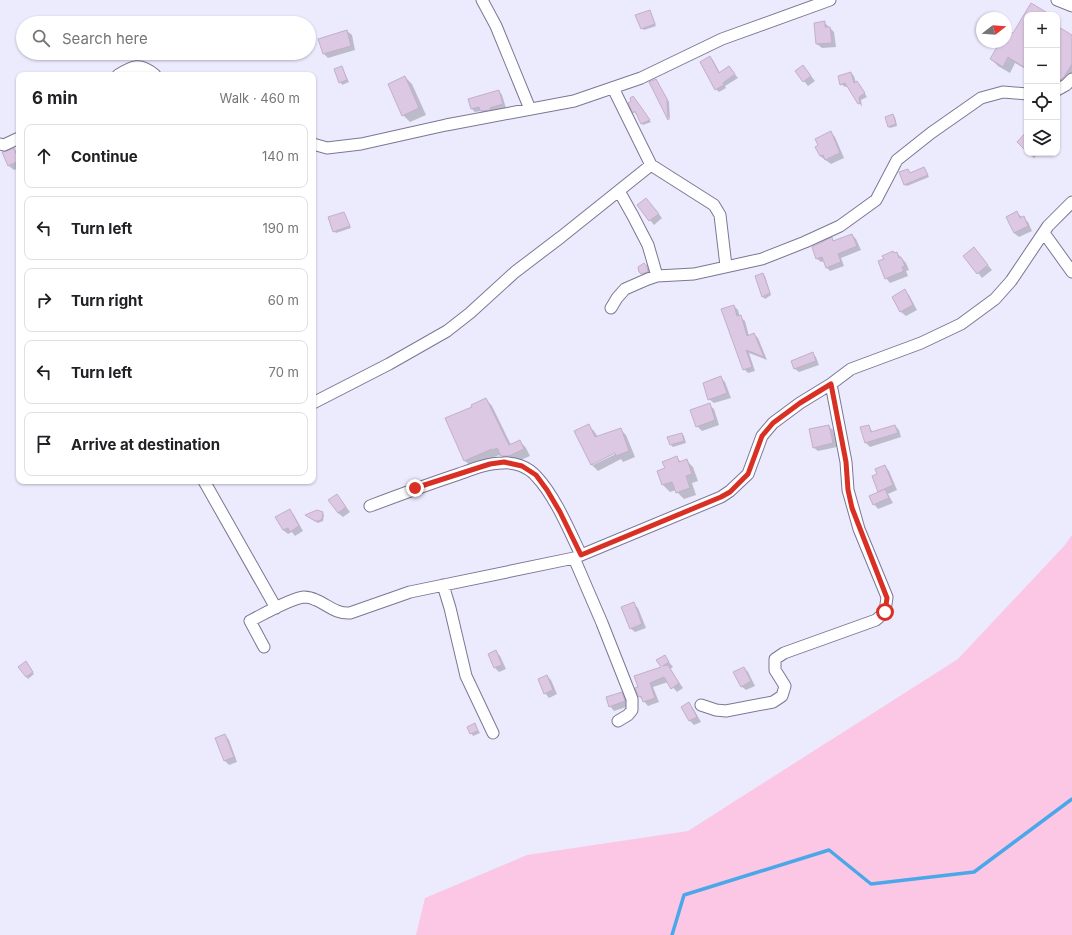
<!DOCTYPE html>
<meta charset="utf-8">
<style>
body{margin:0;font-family:Inter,sans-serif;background:#f2f2f2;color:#202124}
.controls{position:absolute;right:12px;top:12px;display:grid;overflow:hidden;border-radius:8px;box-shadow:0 1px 3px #0004}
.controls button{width:36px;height:36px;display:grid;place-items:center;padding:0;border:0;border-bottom:1px solid #e0e0e0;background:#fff;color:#202124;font:20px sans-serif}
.compass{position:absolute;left:976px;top:12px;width:36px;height:36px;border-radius:50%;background:#fff;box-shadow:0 1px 3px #0004;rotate:73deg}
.stop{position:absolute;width:12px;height:12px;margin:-9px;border:3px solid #d93025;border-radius:50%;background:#fff}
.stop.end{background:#d93025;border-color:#fff;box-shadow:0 1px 4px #0008}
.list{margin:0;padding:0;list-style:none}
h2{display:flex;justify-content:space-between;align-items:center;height:52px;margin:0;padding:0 16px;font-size:17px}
h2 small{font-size:13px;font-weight:400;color:#757577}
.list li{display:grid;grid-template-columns:26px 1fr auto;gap:12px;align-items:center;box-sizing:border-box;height:64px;margin:0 8px 8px;padding:0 8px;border:1px solid #e0e0e0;border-radius:8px}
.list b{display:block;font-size:15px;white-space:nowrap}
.list em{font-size:13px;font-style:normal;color:#757577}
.icon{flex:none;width:22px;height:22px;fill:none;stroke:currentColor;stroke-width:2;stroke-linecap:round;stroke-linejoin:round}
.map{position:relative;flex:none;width:1072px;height:935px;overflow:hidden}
.search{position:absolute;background:#fff;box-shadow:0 1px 3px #0004;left:16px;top:16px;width:300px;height:44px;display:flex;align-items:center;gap:10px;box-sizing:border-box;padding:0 14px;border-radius:22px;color:#757577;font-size:15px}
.panel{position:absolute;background:#fff;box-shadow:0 1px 3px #0004;left:16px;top:72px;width:300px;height:412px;border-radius:8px}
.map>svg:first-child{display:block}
</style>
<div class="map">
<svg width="1072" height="935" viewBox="0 0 1072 935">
<rect width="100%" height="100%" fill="#eceafd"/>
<!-- green -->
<path fill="#fbc7e5" d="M1072,535v400h-656l9,-37 102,-43 161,-24 270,-172 107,-114z"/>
<!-- shadow -->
<path fill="#0003" fill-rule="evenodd" d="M1032,4l15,11h-20v55l-12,-7 -5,10 -12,-7 -7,-7 8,-13 -7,-4h14v-12l7,5z
M649,11l2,2 5,13 -12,4 -2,-2z
M824,22l10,10 2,15 -14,1 -5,-4 -2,-20z
M1057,27l15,9v45l-15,7z
M347,31l5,4 3,15 -27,8 -4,-4z
M710,57l3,3 7,13 9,-6 9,11 -13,8 1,2 -7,4 -3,-3z
M803,66l12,15 -7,5 -4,-5z
M342,67l7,15 -7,3 -7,-16z
M851,73l3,3 2,7 4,3 7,11 -6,3 1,7 -14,-21 -3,1 -4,-3z
M405,77l7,7 14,31 -16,7 -7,-7z
M656,80l13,22 1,18 -20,-37z
M499,91l3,4 4,13 -21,6 -4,-3 -6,1 -3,-3 -3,-9z
M634,100l17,22 -8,3 -6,-12 -1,1 -2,-2z
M893,115l2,2 2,9 -7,2 -2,-2z
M831,133l4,4 9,21 -13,6 -11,-8z
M14,149l5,7v12l-5,2 -5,-4 -6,-13z
M1029,153h10l-5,5z
M924,168l5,9 -22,9 -2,-1 3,-15 3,4z
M646,199l16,19 -8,7 -16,-20z
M344,213l7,15 -15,5 -2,-2z
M1017,213l11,9 4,9 -13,6 -5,-4z
M852,235l4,4 5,11 -20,8 3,8 -14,5 -4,-4 -2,-6 -3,1 -5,-4 16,-19 2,2z
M974,249l18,21 -10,8 -17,-22z
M897,253l9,10 3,7 -3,1 2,5 -18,7 -4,-5 9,-24z
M644,265l5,4v4l-5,2 -4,-4z
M763,274l2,2 6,19 -6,4 -2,-2 -7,-21z
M905,291l4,4 8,15 -11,6 -5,-4 -8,-15z
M734,306l4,4 2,7 5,4 4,15 5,-2 4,4 9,22 -18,-7 6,18 -7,2 -4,-4z
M813,354l3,3 3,8 -20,7 -4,-3 -2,-7z
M721,378l4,4 6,16 -17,5 -5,-4z
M486,399l6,7 19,39 9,-4 6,7 4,8 -14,6h-7l-7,-6h-2l-1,-1 -27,12 -7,-6z
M709,405l5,4 5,16 -17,6 -5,-5z
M588,425l6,6 4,6 22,-8 6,6 9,22 -12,5 -2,-3 -23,12 -6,-6 -16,-34zM619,450l1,2 -27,13v-2z
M828,426l5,4 4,17 -19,4 -5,-4z
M869,426l4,7 22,-7 4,4 2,7 -31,10 -4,-4 -4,-15z
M682,434l2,2 2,7 -13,4 -2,-2z
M677,458l4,4 5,-2 7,7 5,14 -6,2 4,12 -12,4 -7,-7 -1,-2 -6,2 -7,-7 3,-16z
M885,466l4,5 8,19 -9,4 5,9 -15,6 -4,-5 6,-12 -1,-1 -1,-16z
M337,495l13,17 -7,5 -5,-4z
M289,510l5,5 9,16 -8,5 -3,-4 -4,2 -5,-4 -6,-13z
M322,513l2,2 -1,6 -5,2 -10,-6z
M633,603l5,5 8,20 -11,4 -5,-4z
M496,651l4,5 6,13 -7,3 -4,-4 -6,-14z
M664,656l9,11 -3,2 13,19 -6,4 -9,-10 -15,5 6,15 -11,4 -9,-10v-9l23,-20z
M27,664l7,10 -6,5 -9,-12z
M744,668l4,4 7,14 -9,4 -5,-4z
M547,676l4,4 6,14 -8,4 -4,-5z
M621,693l5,4 3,9 -15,5 -4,-5z
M689,703l4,5 8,14 -7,3 -4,-4 -8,-14z
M475,725l5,8 -7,3 -5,-9z
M225,735l4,5 8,22 -8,3 -4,-4z"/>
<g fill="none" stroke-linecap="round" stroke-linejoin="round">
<!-- stream -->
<path stroke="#4aa8e8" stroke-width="3.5" d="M672,935l12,-40 145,-45 42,34 103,-12 98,-73"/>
</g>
<!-- building -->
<path fill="#ddc8e4" stroke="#c3afca" d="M1031,3l20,12h-24v54l-19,-12 -5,10 -13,-8 10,-17h6v-13l7,4z
M650,10l5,14 -14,5 -6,-14z
M825,21v6h5l2,16 -16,1 -2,-21z
M1057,26l15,9v29l-8,13 -7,5z
M347,30l4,16 -28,8 -5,-15z
M710,56l9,17 10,-7 6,8 -12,9 1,2 -9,5 -15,-28z
M803,65l8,11 -8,6 -8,-11z
M342,66l5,14 -8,3 -5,-14z
M851,72l3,11 3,-2 8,12 -6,4 1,6 -2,1 -13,-21 -5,2 -2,-9z
M405,76l14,32 -17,8 -14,-32z
M656,79l11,20 1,21 -19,-38z
M499,90l4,14 -13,4 1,2 -11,1 -1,-4 -8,2 -3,-10z
M633,96l8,11 9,13 -9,4 -6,-13 -2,2 -5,-10 3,-2 -1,-3z
M893,114l3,10 -8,3 -3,-10z
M831,131l9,22 -15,7 -2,-5 -3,1 -5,-9 3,-2 -3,-6z
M1027,131v21l-10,-10z
M14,148l5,13 -11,5 -6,-14 4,-1z
M924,167l4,8 -24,10 -5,-13 9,-3 2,4z
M646,198l13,16 -10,7 -12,-16z
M1017,211l3,7 4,-2 4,10 -14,7 -8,-16z
M344,212l6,14 -17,6 -5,-15z
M852,234l5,12 -19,8 3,8 -15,6 -4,-11 -6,2 -4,-12 20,-10 1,4z
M974,247l14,18 -11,9 -14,-18z
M893,251l1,2 3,-1 2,6 2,-1 4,9 -3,1 2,4 -19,8 -7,-18 6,-2 -2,-3z
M644,263l3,3 1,6 -7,2 -2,-2 -1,-5z
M763,273l7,20 -8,4 -7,-21z
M905,289l8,16 -13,7 -8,-15z
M734,305l3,11 4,-1 6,21 7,-3 10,24 -18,-7 6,17 -9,3 -22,-61z
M813,352l3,9 -22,8 -3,-8z
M721,376l6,17 -19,7 -5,-17z
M486,398l23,47 11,-5 4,9 -15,7h-8l-4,-8 -4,2 -1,-1 -28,12 -19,-43 27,-11 -1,-2z
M710,403l5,17 -19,7 -6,-17z
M589,424l6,13 26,-9 8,23 -13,5 -1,-3 -24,12 -17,-34z
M829,425l4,18 -20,5 -4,-19z
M869,425l2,7 24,-7 3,8 -33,10 -5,-16z
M682,433l2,8 -14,4 -3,-8z
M677,456l2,6 8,-3 5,15 -6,2 4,12 -14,5 -4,-11 -10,3 -5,-14 8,-3 -3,-6z
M885,465l8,20 -15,7 -6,-16 5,-2 -2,-5z
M885,489l4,9 -16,7 -4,-9z
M337,494l9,13 -8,6 -10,-13z
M290,509l9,17 -9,6 -2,-4 -5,2 -8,-13z
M317,510l6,2 -1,7 -3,2h-4l-10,-6z
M634,602l8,22 -12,5 -9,-22z
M496,650l6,15 -8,3 -6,-14z
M665,655l4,7 -6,4 5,-1 11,18 -8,6 -7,-12 -14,6 5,15 -12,4 -2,-6 -2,1 -4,-9 3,-1 -4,-11 27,-9 -5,-7z
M26,661l7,11 -7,5 -8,-10z
M744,667l7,14 -10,6 -8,-15z
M547,675l6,15 -9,4 -6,-15z
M622,692l3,9 -16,6 -3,-10z
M689,702l8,15 -8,4 -8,-14z
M475,723l3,8 -8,3 -3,-7z
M225,734l9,23 -10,4 -9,-23z"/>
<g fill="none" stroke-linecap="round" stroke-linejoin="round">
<!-- minor casing -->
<g stroke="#7b7794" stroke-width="13">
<path id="minor" d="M482,0l14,26 34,83
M1057,0l15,6
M118,75c15,-9 22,-13 37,0
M613,88l38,77 63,40 6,10 6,51
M1057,90l9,-5 6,-6
M0,144l4,1 15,-7
M313,144l14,4 34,-4 85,-19 128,-24 67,-23 81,-39 108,-39
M619,191l14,25 15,29 9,31
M1044,233l28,39
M611,308l6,-10 8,-9 23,-10 9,-3 37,-2 68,-15 43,-17 35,-16 36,-26 21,-40 34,-27 50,-35 22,-6 24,2
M313,403l76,-39 58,-33 23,-18 45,-41 46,-35 90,-72
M204,481l72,127
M370,506c29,-11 59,-22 89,-32 14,-5 29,-11 44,-11 12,-1 25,4 33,13 19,20 33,54 45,79
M574,558l28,65 30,76v11l-4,5 -10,6
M443,585l7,23 16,68 27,57
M264,647l-14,-26c12,-6 41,-23 54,-24 3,0 8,1 12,3 12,5 20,14 34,13l60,-21 164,-34 147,-61 9,-6 18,-17 14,-38 11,-13 27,-20 31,-19 20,-15 70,-26 40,-19 34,-25 16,-18 37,-55 24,-24
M701,705l15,5 10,1 47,-9 9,-6 3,-10 -10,-16v-11l9,-6 92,-33 9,-8 2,-15 -28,-68 -11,-39 -2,-28 -15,-78"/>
</g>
<!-- minor -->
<use href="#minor" stroke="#fff" stroke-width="11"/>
</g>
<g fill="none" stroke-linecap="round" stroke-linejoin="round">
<!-- route -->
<path stroke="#d93025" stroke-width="5" d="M415,488l75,-24 14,-2 18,4 14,9 11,15 13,22 21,43 140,-58 9,-5 18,-18 14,-38 11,-13 27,-20 31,-19 15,78 2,28 4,18 35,90 -2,14"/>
</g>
</svg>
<div class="controls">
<button>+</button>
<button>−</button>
<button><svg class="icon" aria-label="locate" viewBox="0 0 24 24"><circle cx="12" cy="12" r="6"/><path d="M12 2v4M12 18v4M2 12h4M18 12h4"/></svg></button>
<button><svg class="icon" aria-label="layers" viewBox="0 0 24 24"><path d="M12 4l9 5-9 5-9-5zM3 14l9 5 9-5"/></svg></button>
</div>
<svg class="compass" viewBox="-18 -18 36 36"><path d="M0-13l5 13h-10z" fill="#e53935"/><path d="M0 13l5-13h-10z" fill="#757577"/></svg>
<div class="stop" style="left:885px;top:612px"></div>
<div class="stop end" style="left:415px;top:488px"></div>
<div class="search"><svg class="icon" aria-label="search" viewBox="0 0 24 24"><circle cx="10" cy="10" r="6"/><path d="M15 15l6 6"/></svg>Search here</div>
<section class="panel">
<h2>6 min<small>Walk · 460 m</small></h2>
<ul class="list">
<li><svg class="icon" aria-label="ahead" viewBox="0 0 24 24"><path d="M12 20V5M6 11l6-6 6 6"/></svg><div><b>Continue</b></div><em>140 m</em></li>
<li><svg class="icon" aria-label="left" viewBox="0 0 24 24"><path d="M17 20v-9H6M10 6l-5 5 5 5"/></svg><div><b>Turn left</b></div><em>190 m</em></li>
<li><svg class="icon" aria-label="right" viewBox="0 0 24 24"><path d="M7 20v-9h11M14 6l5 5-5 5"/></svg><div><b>Turn right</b></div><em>60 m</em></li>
<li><svg class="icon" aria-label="left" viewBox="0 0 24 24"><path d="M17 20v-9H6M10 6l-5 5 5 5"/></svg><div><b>Turn left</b></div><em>70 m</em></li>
<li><svg class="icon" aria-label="arrive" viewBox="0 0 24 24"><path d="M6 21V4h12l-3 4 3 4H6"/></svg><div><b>Arrive at destination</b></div></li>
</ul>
</section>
</div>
